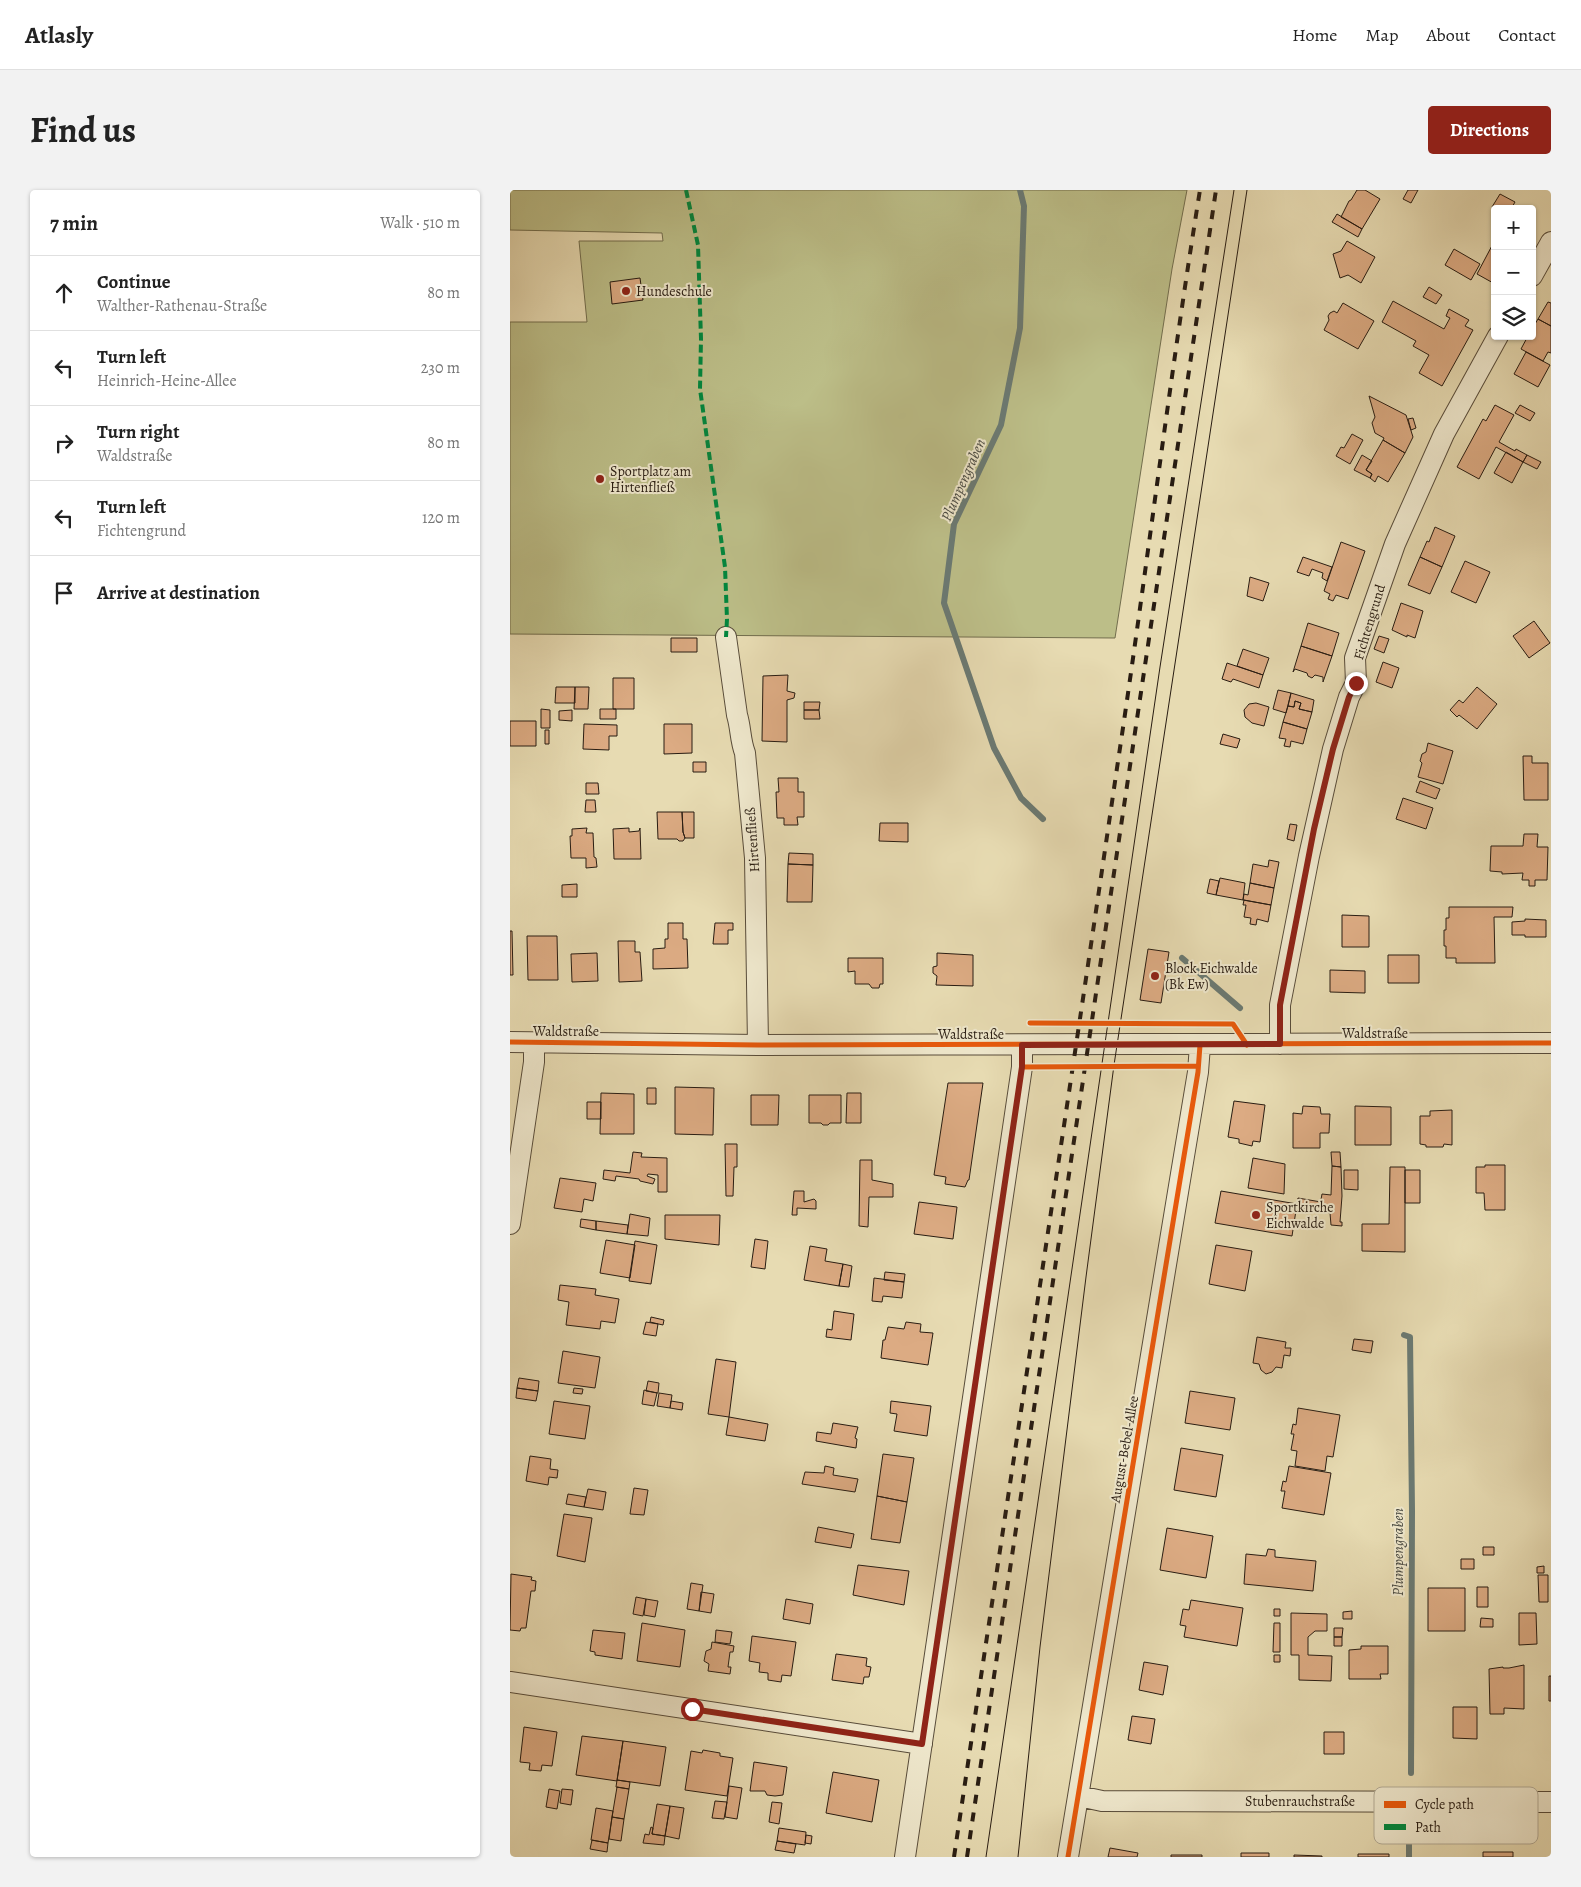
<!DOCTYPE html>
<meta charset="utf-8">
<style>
body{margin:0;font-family:Alegreya,serif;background:#f2f2f2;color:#222}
.controls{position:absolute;right:15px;top:15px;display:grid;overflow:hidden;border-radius:5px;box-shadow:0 1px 4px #0004}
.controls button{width:45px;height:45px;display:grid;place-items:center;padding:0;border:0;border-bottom:1px solid #e0e0e0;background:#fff;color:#222;font:25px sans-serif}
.stop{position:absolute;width:15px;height:15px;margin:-11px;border:4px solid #8f2418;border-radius:50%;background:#fff}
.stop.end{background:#8f2418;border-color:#fff;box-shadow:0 1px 5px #0008}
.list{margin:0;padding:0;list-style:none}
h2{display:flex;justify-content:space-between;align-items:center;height:65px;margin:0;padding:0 20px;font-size:21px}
h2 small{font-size:16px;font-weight:400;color:#767676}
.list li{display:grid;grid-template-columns:32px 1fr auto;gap:15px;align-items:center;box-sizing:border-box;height:75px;padding:0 20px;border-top:1px solid #e0e0e0}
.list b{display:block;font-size:19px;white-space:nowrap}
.list p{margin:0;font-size:16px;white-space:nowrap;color:#767676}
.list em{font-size:16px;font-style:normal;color:#767676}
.icon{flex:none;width:28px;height:28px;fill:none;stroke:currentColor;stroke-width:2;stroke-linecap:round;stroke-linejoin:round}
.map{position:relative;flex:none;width:1041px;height:1667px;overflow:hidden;border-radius:5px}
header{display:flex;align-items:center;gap:30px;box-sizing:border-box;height:70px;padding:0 25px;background:#fff;border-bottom:1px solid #e0e0e0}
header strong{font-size:24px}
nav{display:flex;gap:28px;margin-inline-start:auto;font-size:18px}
.intro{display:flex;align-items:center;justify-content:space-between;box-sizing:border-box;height:120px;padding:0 30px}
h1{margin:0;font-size:35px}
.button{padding:12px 22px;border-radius:5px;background:#8f2418;color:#fff;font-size:18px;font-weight:700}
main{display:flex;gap:30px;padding:0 30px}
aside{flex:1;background:#fff;border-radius:5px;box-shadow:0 1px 4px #0004}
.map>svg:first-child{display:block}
</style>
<header>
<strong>Atlasly</strong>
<nav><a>Home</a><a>Map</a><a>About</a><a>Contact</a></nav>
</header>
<div class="intro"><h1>Find us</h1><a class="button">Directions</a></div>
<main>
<aside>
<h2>7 min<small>Walk · 510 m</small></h2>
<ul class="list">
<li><svg class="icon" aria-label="ahead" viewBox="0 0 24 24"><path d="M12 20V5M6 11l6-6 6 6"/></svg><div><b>Continue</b><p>Walther-Rathenau-Straße</p></div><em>80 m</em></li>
<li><svg class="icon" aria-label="left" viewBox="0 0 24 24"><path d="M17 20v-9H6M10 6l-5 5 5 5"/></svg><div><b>Turn left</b><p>Heinrich-Heine-Allee</p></div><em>230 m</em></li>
<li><svg class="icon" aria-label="right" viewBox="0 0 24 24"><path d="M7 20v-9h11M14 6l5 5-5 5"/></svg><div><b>Turn right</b><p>Waldstraße</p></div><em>80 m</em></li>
<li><svg class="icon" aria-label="left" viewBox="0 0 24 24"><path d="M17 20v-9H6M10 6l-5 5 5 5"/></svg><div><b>Turn left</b><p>Fichtengrund</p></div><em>120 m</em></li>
<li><svg class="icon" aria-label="arrive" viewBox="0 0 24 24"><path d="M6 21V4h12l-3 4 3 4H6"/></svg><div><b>Arrive at destination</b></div></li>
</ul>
</aside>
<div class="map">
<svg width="1041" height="1667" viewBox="0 0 1041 1667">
<rect width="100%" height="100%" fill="#e7dbb2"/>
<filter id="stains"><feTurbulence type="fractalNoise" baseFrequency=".004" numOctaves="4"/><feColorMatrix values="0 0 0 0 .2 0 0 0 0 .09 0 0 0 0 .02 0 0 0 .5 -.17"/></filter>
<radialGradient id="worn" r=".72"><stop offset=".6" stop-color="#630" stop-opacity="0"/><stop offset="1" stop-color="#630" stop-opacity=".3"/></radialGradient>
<!-- green -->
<path fill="#bcbe88" stroke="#726d4d" d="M0,0h677l-15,79 -57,369 -605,-4v-312h77l-8,-81h84l-1,-8 -152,-3z"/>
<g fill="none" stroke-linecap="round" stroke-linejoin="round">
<!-- stream -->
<path stroke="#6b7a73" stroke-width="6" d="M510,0l4,16 -4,122 -19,97 -47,99 -10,79 50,145 27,50 22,21
M672,768l58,50
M894,1145l6,2 2,174 -1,262
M899,1667v-16"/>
</g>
<!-- building -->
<path fill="#dcab83" stroke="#281c12" d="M847,0h8l15,9 -18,30 -21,-12 8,-16 2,-1z
M898,0h10l-7,13 -8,-4z
M990,4l15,8 -4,7h-16l-3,-2z
M827,24l25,15 -4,8 -26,-15z
M985,50v44l-18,-10z
M837,51l28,16 -14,26 -13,-8 -8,3 -7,-24 8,-3z
M944,59l26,15 -9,16 -26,-15z
M130,88l3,22 -31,4 -2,-22z
M919,97l13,8 -6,9 -13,-7z
M883,111l51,28 6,-11 -4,-2 3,-7 20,11 -4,6 8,4 -31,56 -23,-13 10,-18 -16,-9 3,-5 -34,-19z
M1038,112l3,1v23l-13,-7z
M833,113l31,18 -16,28 -34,-19 5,-10 -1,-4 2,-3 4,-2 3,2z
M1028,129l13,7v27l-3,-1 -5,9 -22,-12 7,-13h4v-7z
M1016,162l24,13 -12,22 -24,-13z
M859,206l37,19 7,22 -8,16 -22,-13 1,-2 -9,-5 -3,-10 3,-6z
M985,215l19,10 -15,27 16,9 1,-2 11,6 -4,7 -27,-15 -17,32 -22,-12 26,-48 3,2z
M1010,215l15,8 -5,8 -15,-8z
M903,228l3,10 -5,2 -3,-11z
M842,244l11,6 -13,24 -14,-8 5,-9 3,1z
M873,250l22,13 -17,29 -10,-6 -3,6 -5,-4 2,-4 -6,-4z
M996,262l17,10 -11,21 -18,-10z
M852,265l10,6 -6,9 6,4 -2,4 -16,-8z
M1017,265l14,7 -4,7 -14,-7z
M925,337l20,9 -13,31 -22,-10 7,-16 2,1z
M831,352l24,9 -17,48 -12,-4 -3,6 -5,-2 2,-5 -6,-3z
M793,367l29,10 -5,14 -5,-3 1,-5 -11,-4 -3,7 -12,-4z
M910,367l22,10 -12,27 -22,-9z
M955,371l25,11 -14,31 -25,-11z
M740,387l19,6 -6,18 -16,-5z
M891,413l22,8 -8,27 -8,-3v2l-15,-7z
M1024,431l16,22 -21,15 -16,-22z
M798,433l31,10 -7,23 -31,-10z
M869,446l10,3 -5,14 -10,-4z
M161,448h26v14h-26z
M791,456l31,10 -9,26v-5l-8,-2 -3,3 -4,-2 -1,-3 -12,-4 -2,3z
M733,459l26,9 -6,17 -26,-9z
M873,472l16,6 -7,20 -16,-6z
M717,473l36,12 -4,13 -26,-9 -2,3 -9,-3z
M278,485l-1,16 8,2 -1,5 -7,2v42l-25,-1 1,-65z
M103,488h21v31h-21z
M46,497h19v16h-20z
M65,497h14l-1,22h-14z
M967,497l20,17 -20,25 -18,-14 -2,2 -7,-7 9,-10 4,3z
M768,500l13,3 -5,20 -13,-4z
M781,503l23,7 -2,12 -13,-3 2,-6 -6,-2 -1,6 -6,-1z
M785,511l6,2 -2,6 13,3 -5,17 -24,-7 5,-16 6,1z
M294,512h16l-1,8h-15z
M746,513l13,4 -5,19 -12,-3 -7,-6 -1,-7 5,-6z
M31,519l9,1v18h-9z
M90,519h16v10h-16z
M62,520v11l-13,-1v-9z
M294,520h15l1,9h-16z
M0,531h26v25h-26z
M773,532l24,7 -4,15 -12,-3 -1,6 -6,-1 2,-7 -7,-1z
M74,534l33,1v11h-8v14l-26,-1z
M154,534h28v29l-28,1z
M35,540h4v14h-4z
M713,544l17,5 -3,9 -17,-4z
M918,553l25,8 -10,33 -25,-7 4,-14 -2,-2 2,-7 4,-2z
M1013,566h9v7h16v37h-24z
M183,572h13v10h-13z
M268,588h20v14h6v25h-7l1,8h-14v-7h-7l-1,-26h3z
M910,591l20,8 -4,10 -20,-7z
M76,593h12l1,11h-13z
M893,608l30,10 -7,21 -30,-10z
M76,610h9l1,12h-11z
M147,622h25l1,20 2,6 -2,3h-4l-2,-2h-19z
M172,622h12v26h-9l-2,-6z
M370,633h28v19l-29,-1z
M780,634l7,1 -3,16 -7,-2z
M77,638l-1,5h7l1,24 2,1 1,9 -11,1v-10h-15l-1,-22h2v-7z
M119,638v4l10,-1 1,-3 1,31h-27l-1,-30z
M1014,644h14l-1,13h11l-1,33h-12v6h-6v-6h-7l1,-7 -21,1v-2l-12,-1 1,-25h32z
M279,663l24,1v11l-25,-1z
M759,670l10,2 -5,26 -24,-5 3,-19 15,3z
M278,674l25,1 -1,37h-25z
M710,688l25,5 -2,17 -27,-5z
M700,689l9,2 -3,14 -9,-2z
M740,693l24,5 -3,17 -28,-5 1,-6 4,1z
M67,694v13h-15v-12z
M734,710l27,5 -3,17 -11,-3 -1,6 -6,-1 1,-6 -7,-1 2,-12h-3z
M939,717h64l-1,10h-18l1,46h-39v-5h-10v-12h-2v-16h2v-12h3z
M832,725l27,1v31h-27z
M1015,729l21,1v17h-21v-2h-13v-13l13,-1z
M158,733h15v16h4l1,29 -35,1v-20l12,-1v-9h3z
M205,733h18v7h-5v14h-15z
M0,741h2l1,44h-3z
M17,746h30l1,44h-30z
M108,751h17v11h5l2,29 -23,1z
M638,759l21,3 -8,51 -21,-3z
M87,763l1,28 -26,1 -1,-28z
M427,763l36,2v31l-37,-1 1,-9 -4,-3v-6l4,-1z
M878,765h31v28h-31z
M338,768h35v26h-3l-1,4h-7l-3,-4h-14v-13l-7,1z
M820,780l35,1v22l-35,-1z
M438,893h35l-14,97h-1l-3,7 -20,-3 1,-7 -12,-2z
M165,897l39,1 -1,47 -38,-1z
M137,898h9v16h-9z
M91,903l33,1v40h-34z
M337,903h14v30h-15z
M241,905h28l-1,30h-27z
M299,905h32v28h-11l-2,2h-5l-2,-2h-12z
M724,911l31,4 -5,37 -7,-1 -1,5 -13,-3v-4l-11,-2z
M77,912h14v17h-14z
M793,916l17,1 1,7h9l-1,19h-9v15h-27v-35l9,1z
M845,916l36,1v38h-36z
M942,920v35l-8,-1 -1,3h-17v-2l-6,-1v-28h10v-5z
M215,954h12v23h-3l-1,29h-7z
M123,962l9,1 -1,4 26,1v34h-9v-17l-10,-1 -1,2 8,3 -2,5 -13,-3 -1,-2 -23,-3 -1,5 -12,-2 1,-9 26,3z
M821,962h9l1,15 -9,-1z
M743,968l32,6 -1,30 -36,-6z
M350,970h12v20l21,4v13h-24l-1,30 -9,-1z
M975,975h20v45h-20l-1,-17h-8v-26h9z
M822,976l9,1 1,29 -2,26h2v4l-11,-1 -1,-12 -11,-2 3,-17 9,1z
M880,977h15v85l-43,-1v-27h27z
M834,980h14v20l-14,-1z
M895,980h15v33h-15z
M50,988l36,5 -3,18 -9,-2 -2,13 -28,-4z
M284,1001h10v11l10,-3 2,2v8l-19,-1v7h-5z
M711,1001l76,13 -5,32 -77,-13z
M788,1008l23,4 -2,9 -23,-4z
M409,1012l38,5 -4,32 -39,-5z
M120,1024l20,4 -2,18 -21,-2z
M155,1025h55l-1,30 -54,-6z
M71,1029l15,2v9l-16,-3z
M86,1031l32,4 -1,9 -31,-4z
M245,1049l13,2 -3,28 -14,-2z
M96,1050l29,5 -5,33 -30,-5z
M125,1051l22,4 -6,39 -22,-3z
M706,1055l36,6 -7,40 -36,-7z
M300,1056l17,3 -2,12 18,3 -4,22 -35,-6z
M333,1074l9,2 -3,21 -10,-1z
M375,1082l20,2 -1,8 -20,-2z
M364,1088l30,4 -2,16 -19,-2 -1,6 -10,-1z
M50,1095l36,4 -1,6 24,4 -4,24 -14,-2 -1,8 -34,-4 3,-23 -11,-2z
M324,1121l20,3 -3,26 -25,-3 1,-8 5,1z
M141,1127l13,3 -1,5 -13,-3z
M136,1132l12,2 -2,12 -13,-2z
M396,1132l15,2 -1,8 13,1 -5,32 -47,-7 2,-18h2l3,-13 16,2z
M747,1147l29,5 -1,6h6l-1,8 -6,-1 -2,13 -6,-1 -4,5 -6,2 -5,-4 -2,-6 -6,-1z
M844,1149l19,2 -2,12 -19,-3z
M53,1161l37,6 -5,31 -37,-5z
M206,1169l20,3 -7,55 -21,-3z
M9,1188l20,3 -1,10 -21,-3z
M138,1191l11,2 -1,10 -12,-2z
M7,1198l21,3 -2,10 -20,-3z
M64,1198l9,1 -1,5 -9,-1z
M134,1200l13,3 -3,13 -12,-2z
M680,1201l45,7 -5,32 -45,-7z
M149,1203l13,2 -2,13 -13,-2z
M44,1211l36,5 -5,33 -36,-5z
M161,1211l12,2 -1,7 -12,-2z
M381,1211l40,5 -4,30 -33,-5 3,-17 -7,-1z
M788,1218l42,7 -7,42 -6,-1 -2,15 -30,-5 2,-15 -6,-1 3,-16h-3l2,-10 3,1z
M219,1227l39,7 -3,17 -39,-6z
M323,1233l25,4 -3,11 2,1 -1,9 -40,-7 1,-9 14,2z
M671,1258l42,7 -7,42 -42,-7z
M373,1264l31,4 -7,44 -30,-6z
M20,1266l21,3 -1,10 8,1 -1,8 -8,-1 -1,8 -22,-4z
M315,1276l9,2 -1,7 25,4 -3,13 -53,-8 3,-12 19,1z
M779,1276l42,7 -7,42 -42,-7 3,-17h-4l2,-10 3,1z
M124,1298l14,2 -4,25 -14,-1z
M78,1299l18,3 -3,18 -19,-3z
M58,1304l18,3 -2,10 -18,-3z
M367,1306l30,6 -7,41 -29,-4z
M54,1324l28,4 -7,44 -28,-6z
M308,1337l36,7 -3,14 -36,-6z
M657,1338l46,8 -7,42 -46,-8z
M973,1357h11v8h-11z
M758,1359l7,1v7l41,4 -3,30 -69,-7 2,-30 20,2z
M951,1369h13v10h-13z
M348,1375l51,6 -5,34 -51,-10z
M1034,1376v7h-7v-6z
M1,1384l21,3 -1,3 5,1 -1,10h-4l-5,37h-5l-1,3 -10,-1z
M1028,1385h10v27h-9z
M181,1393l12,2 -4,26 -12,-2z
M967,1397h11v20h-11z
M918,1398h37v43h-37z
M191,1402l13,2 -3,19 -12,-2z
M126,1407l10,2 -3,17 -10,-2z
M136,1409l12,2 -3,16 -11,-2z
M276,1409l27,5 -3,20 -27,-5z
M681,1410l52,8 -6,38 -53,-9 2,-11 -6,-1 3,-16 6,1z
M764,1419h6v7h-6z
M842,1421v8h-9v-7z
M781,1423l36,1v17h-12l-7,6v18l24,1 -1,25 -32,-1v-25h-8z
M1009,1423h17l1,31 -18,1z
M971,1428l12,1v8h-13z
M132,1433l43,7 -5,37 -43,-6z
M764,1433h6v29h-7z
M824,1438h9l-1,9h-8z
M83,1440l32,3 -3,26 -27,-4v-3l-5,-1z
M206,1440l16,2 -2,12 -15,-2z
M242,1446l44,6 -5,34 -9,-1 -1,7 -13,-2v-7l-9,-1 1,-9 -11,-2z
M824,1447h8v9h-8z
M202,1452l22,4 -1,6h-3l-2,15h3l-1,7 -22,-3 1,-7 -5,-3 2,-10 5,-2z
M851,1456h27v28h-8l1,5h-32v-29l12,-1z
M326,1464l31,4 -1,8 5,1 -2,10h-5l-1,7 -31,-4z
M764,1465h6v7h-6z
M634,1472l24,4 -5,29 -24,-5z
M1014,1475v44l-20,-1v6h-14l-1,-45 14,-2v1h6z
M1039,1486h2v25h-2z
M943,1517h24v32l-24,-1z
M622,1526l23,3 -4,25 -23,-4z
M14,1537l33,5 -5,34 -10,-1 -1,6 -12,-1 1,-7 -10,-1z
M814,1542h20v22h-20z
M72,1546l41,5 -6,40 -41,-6z
M113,1551l43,6 -6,39 -43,-6z
M193,1560l17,3v3l13,2 -6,38 -42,-6 6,-39 11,2z
M244,1572l33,5 -4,28 -8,1 -8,-1 -2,-4h-15z
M323,1582l46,8 -7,42 -46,-9z
M107,1590l13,2 -1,7 -13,-2z
M219,1596l13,2 -5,31 -12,-2z
M107,1597l12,2 -5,30 -12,-2z
M39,1599l11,2 -3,18 -11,-2z
M52,1599l11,1 -2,15 -11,-2z
M205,1611l12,1 -3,17 -12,-1z
M262,1612l10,1 -3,21 -10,-2z
M147,1614l13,2 -5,30 -13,-2z
M160,1616l14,2 -5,31 -14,-3z
M86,1618l17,3 -5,32 -17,-3z
M102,1627l12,2 -3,22 -12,-2z
M141,1637l2,1 -1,6 13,2 -1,9 -21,-2 2,-9 4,1z
M269,1638l27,4 -1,13 -28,-4z
M296,1645l6,1 -1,8 -6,-1z
M82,1650l16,3 -1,9 -17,-3z
M267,1651l19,3 -2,9 -19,-3z
M600,1658l28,5 -1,4h-29z
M973,1662h30v5h-30z
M731,1663h28v4h-28z
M848,1664h31v3h-31z
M661,1665h31v2h-31z
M784,1665l28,1v1h-28z"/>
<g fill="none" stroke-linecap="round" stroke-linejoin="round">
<!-- street casing -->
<g stroke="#584c3a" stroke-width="22">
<path id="street" d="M1022,86l19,-34
M216,447l11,78c4,13 3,25 8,38l10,105 3,187
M0,852l248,3 793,-2
M770,854v-39l29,-149 24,-107 16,-52 7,-14 -1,-25 40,-114 49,-110 54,-98
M0,1034l24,-162v-19
M0,1492l412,62
M569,1606l23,5 449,1
M395,1667l117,-790v-22
M558,1667l113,-683 17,-102 2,-27"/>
</g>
<!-- street -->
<use href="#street" stroke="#efe8cd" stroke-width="20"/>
<!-- tram -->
<path stroke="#281c12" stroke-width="1" d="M476,1667l174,-1190 74,-477
M508,1667l22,-210 46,-370 28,-212 133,-875"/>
<!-- rail -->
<path stroke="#281c12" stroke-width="4" stroke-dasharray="9 9" stroke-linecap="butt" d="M444,1667c54,-363 110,-726 163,-1089 29,-192 52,-386 83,-578
M457,1667l249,-1667"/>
<!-- quiet -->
<path stroke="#00873e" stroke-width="4" stroke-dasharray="8 4" stroke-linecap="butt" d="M176,0l12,55 3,94 -1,50 25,178 2,52 -1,18"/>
<!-- cycleway casing -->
<g stroke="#efe8cd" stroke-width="8">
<path id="cycleway" d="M520,833l203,1 14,21
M0,852l248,3 793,-2
M512,877l176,-1
M558,1667l113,-683 17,-102 2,-27"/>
</g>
<!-- cycleway -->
<use href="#cycleway" stroke="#e8590c" stroke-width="5"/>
</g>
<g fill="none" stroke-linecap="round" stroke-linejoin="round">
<!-- route -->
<path stroke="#8f2418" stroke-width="6" d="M182,1519l230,35 100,-677v-22l258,-1v-39l34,-176 19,-80 16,-52 7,-14"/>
</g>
<!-- markers -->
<g fill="#8f2418" stroke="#efe8cd" stroke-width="2">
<circle cx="116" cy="101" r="5"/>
<circle cx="90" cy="289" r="5"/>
<circle cx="645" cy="786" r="5"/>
<circle cx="746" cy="1025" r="5"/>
</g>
<g text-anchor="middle" stroke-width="4" stroke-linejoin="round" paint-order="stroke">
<!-- poi labels -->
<g font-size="14" fill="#281c12" stroke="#efe8cd" text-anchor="start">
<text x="126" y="106">Hundeschule</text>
<text x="100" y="286">Sportplatz am<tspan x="100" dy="16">Hirtenfließ</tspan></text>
<text x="655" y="783">Block Eichwalde<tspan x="655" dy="16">(Bk Ew)</tspan></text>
<text x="756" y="1022">Sportkirche<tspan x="756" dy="16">Eichwalde</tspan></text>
</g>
<!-- street labels -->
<g font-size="14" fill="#281c12" stroke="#efe8cd">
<text transform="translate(859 432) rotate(-73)" y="5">Fichtengrund</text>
<text transform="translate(242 650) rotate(-94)" y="5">Hirtenfließ</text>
<text x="56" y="846">Waldstraße</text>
<text x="865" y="848">Waldstraße</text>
<text x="461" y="849">Waldstraße</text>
<text transform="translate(614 1259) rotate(-80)" y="5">August-Bebel-Allee</text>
<text x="790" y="1616">Stubenrauchstraße</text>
</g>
<!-- water labels -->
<g font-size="15" font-style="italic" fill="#4a4b43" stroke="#efe8cd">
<text transform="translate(453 290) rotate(-66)" y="5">Plumpengraben</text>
<text transform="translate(888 1362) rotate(-90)" y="5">Plumpengraben</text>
</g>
</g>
<!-- legend -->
<rect x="864" y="1597" width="164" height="57" rx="8" fill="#efe8cd" stroke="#b3ab95" stroke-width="1"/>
<rect x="874" y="1611" width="22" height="7" fill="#e8590c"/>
<rect x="874" y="1634" width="22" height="6" fill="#00873e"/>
<g font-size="14" fill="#281c12">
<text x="905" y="1619">Cycle path</text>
<text x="905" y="1642">Path</text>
</g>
<rect width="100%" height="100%" filter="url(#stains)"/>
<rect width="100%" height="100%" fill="url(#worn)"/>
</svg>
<div class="controls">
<button>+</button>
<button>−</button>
<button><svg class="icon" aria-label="layers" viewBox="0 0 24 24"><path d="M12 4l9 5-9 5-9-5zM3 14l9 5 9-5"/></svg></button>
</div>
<div class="stop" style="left:182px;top:1519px"></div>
<div class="stop end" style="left:846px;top:493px"></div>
</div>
</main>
